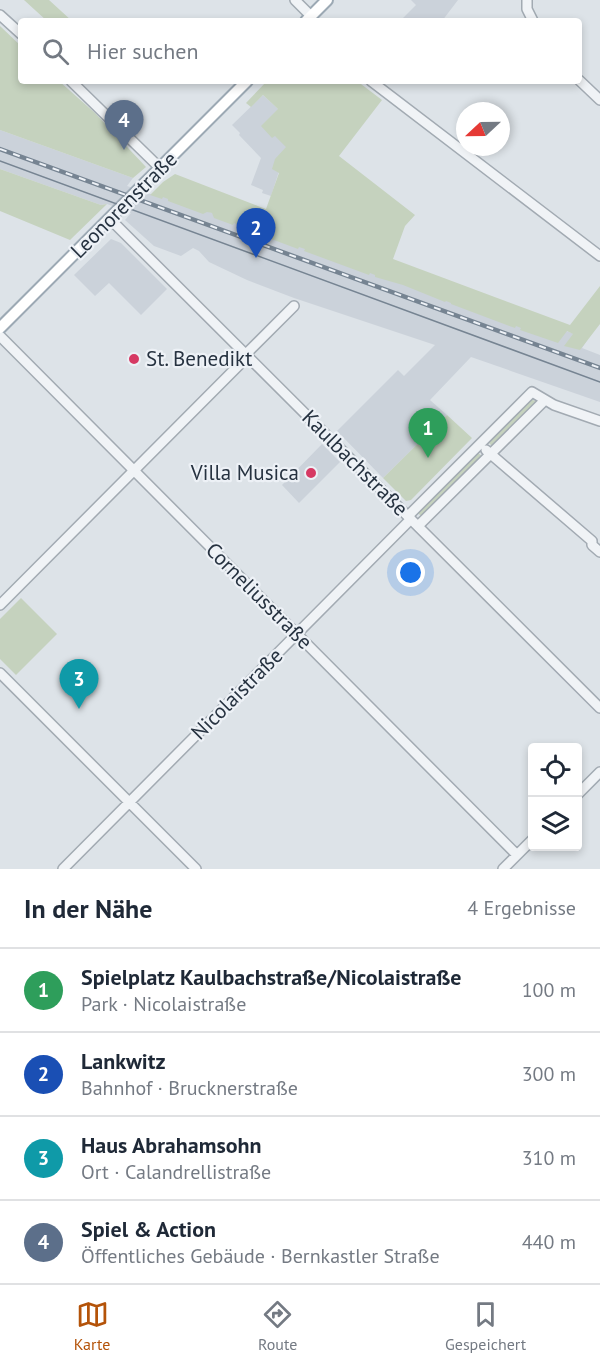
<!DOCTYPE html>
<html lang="de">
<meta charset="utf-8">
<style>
body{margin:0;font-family:"PT Sans",sans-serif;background:#f6f6f7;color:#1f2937}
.controls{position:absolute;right:18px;bottom:18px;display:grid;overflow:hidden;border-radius:6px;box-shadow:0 3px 9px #0003}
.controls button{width:54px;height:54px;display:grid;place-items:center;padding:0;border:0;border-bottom:2px solid #e0e1e3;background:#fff;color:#1f2937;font:30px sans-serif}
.compass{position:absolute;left:456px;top:102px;width:54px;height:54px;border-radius:50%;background:#fff;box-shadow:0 3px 9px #0003;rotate:248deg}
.you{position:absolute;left:411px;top:573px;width:21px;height:21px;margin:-15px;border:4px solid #fff;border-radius:50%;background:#1a73e8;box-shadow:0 0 0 9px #1a73e833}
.badge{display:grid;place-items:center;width:39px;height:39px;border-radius:50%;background:#b45309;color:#fff;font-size:20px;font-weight:700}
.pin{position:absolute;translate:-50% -50px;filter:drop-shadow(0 2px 3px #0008)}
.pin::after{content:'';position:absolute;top:32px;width:21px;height:18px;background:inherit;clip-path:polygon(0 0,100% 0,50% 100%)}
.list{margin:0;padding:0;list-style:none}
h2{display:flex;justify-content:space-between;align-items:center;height:78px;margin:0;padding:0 24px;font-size:26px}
h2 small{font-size:20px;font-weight:400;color:#747a83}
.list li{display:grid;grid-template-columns:39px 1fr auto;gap:18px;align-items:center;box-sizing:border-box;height:84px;padding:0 24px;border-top:2px solid #e0e1e3}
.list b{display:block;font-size:22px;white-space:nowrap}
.list p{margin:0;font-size:20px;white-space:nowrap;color:#747a83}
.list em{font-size:20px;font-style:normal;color:#747a83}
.icon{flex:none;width:33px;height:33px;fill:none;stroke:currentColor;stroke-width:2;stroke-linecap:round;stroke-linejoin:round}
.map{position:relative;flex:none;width:600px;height:869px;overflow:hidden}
.search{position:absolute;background:#fff;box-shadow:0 3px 9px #0003;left:18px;right:18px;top:18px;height:66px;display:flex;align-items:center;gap:15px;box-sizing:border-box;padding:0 21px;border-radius:6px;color:#747a83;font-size:22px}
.sheet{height:414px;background:#fff}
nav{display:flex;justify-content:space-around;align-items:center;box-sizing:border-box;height:84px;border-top:2px solid #e0e1e3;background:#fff;font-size:16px;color:#747a83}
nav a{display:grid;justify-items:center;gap:3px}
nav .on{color:#b45309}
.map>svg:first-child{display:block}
</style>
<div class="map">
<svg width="600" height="869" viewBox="0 0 600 869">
<rect width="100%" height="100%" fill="#dde3e8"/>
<!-- built -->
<path fill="#cbd2da" d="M411,0h47l-16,21h-37l-2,-3 13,-13z
M263,95l15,14 -5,28 2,-2 12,12 -16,49 -9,-3 1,-3 -12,-5 10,-27 -22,-23 1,-2 -8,-8z
M0,130l133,48 -6,8 23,8h10l49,18 165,48 214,79 -6,9 18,7v47l-129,-45 -41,43 17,15 -64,63 -46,-47 61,-61 6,6 31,-31 -141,-47 -47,-18 -38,-18 -10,-11 -6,-3 -12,8 -27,-10 -29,-26 6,-7 -24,-9 -6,1 -101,-36z
M111,239l10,4 46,46 -26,26 -32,-32 -14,13 -21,-21z
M322,444l18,18 -41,41 -17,-18z"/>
<!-- green -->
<path fill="#c5d2be" d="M24,0h25l23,21h-25z
M0,26l21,20v35h38l36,32 51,54 -13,11 -133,-48z
M267,81h90l25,19 -43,56 76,59 -10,11 -12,33 177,66 30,-39v38l-20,26 -16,-4 9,-12 -6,-3 -9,12 -38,-13 1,-2 -5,-2 -1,2 -64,-24v-1l-5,-2 -1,1 -42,-17 -28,-8v-2l-5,-2 -1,2 -65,-24 1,-2 -6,-2 -1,2 -59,-22v-2l-5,-2 -1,2 -19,-7 -2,-5 -5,-1 -4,2 -35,-13v-2l-5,-2 -1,2 -12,-4 13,-13 12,-8 91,35 13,-36 -7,-4 3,-10 11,-12 -11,-11 -3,2 -11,-12 17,-17 -15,-14 -12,12 -5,-4z
M0,169l101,36 6,-1 -37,36 -70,-29z
M531,399l6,3 -44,45 -5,-5z
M447,415l25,23 -61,62 -5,1 -23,-23z
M477,452l6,5 -60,61 -6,-6z
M21,598l36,36 -41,41 -16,-16v-40z"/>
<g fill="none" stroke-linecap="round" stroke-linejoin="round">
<!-- minor casing -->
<g stroke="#a2aab2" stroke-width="12">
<path id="minor" d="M295,0l16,16
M527,0v9l6,12
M0,15l21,19
M579,80l21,20
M71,81l90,88
M371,81l229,175
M110,219l490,489
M0,336l517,519
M486,450l106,91v4l8,7
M408,516l124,-124 22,13 46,16
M418,526l127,-126
M0,605l243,-244 3,-7 48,-48
M0,673l196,196
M578,794l22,-22
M63,869l348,-350
M503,869l29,-29"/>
</g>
<!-- major casing -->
<g stroke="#9ca9b4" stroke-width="14">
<path id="major" d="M306,21l21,-21
M0,328l247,-247"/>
</g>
<!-- minor -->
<use href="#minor" stroke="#f0f3f6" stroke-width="9"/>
<!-- major -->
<use href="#major" stroke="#fff" stroke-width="10"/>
<!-- tram -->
<path stroke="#768492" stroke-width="1.5" d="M0,161l600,221"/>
<!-- rail casing -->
<g stroke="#768492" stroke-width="4.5">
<path id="rail" d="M0,149l600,219"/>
</g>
<!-- rail -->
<use href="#rail" stroke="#edf1f6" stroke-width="2" stroke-dasharray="7" stroke-linecap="butt"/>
</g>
<!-- markers -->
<g fill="#d63963" stroke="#edf1f6" stroke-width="2">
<circle cx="134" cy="359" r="6"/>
<circle cx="311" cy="473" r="6"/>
</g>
<g text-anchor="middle" stroke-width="4.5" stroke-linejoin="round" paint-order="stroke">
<!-- street labels -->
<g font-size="21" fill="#263240" stroke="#edf1f6">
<text transform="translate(124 205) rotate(-45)" y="7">Leonorenstraße</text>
<text transform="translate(355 463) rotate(45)" y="7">Kaulbachstraße</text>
<text transform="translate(259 596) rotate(45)" y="7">Corneliusstraße</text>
<text transform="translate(237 694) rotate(-45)" y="7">Nicolaistraße</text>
</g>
<!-- poi labels -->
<g font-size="21" fill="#263240" stroke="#edf1f6" text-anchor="start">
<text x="146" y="366">St. Benedikt</text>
<text x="299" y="480" text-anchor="end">Villa Musica</text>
</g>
</g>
</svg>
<div class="controls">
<button><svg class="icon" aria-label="locate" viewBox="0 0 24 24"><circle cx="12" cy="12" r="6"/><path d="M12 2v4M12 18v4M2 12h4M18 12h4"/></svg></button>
<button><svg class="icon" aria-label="layers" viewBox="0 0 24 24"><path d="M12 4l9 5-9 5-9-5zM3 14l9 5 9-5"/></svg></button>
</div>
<svg class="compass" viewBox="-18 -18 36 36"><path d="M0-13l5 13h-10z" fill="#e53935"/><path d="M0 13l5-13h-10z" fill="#747a83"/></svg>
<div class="you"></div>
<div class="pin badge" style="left:428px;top:458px;background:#2e9e5b">1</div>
<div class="pin badge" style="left:256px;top:258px;background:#1a4fb4">2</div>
<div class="pin badge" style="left:79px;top:709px;background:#0f9aa8">3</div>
<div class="pin badge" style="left:124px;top:150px;background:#5c6f8a">4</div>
<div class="search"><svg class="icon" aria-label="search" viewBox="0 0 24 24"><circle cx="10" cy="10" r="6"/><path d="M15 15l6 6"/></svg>Hier suchen</div>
</div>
<section class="sheet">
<h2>In der Nähe<small>4 Ergebnisse</small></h2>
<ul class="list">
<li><span class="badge" style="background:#2e9e5b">1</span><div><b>Spielplatz Kaulbachstraße/Nicolaistraße</b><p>Park · Nicolaistraße</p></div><em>100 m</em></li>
<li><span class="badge" style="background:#1a4fb4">2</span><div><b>Lankwitz</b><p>Bahnhof · Brucknerstraße</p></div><em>300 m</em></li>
<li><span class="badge" style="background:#0f9aa8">3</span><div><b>Haus Abrahamsohn</b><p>Ort · Calandrellistraße</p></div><em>310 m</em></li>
<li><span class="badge" style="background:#5c6f8a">4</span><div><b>Spiel &amp; Action</b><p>Öffentliches Gebäude · Bernkastler Straße</p></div><em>440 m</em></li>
</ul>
</section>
<nav>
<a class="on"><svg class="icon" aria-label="map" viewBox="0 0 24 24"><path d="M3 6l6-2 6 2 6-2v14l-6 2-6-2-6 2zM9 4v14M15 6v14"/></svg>Karte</a>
<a><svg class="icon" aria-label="directions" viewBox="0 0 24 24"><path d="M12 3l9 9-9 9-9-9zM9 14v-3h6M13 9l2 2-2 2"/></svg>Route</a>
<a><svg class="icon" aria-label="saved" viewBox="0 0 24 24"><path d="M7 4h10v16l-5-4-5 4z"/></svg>Gespeichert</a>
</nav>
